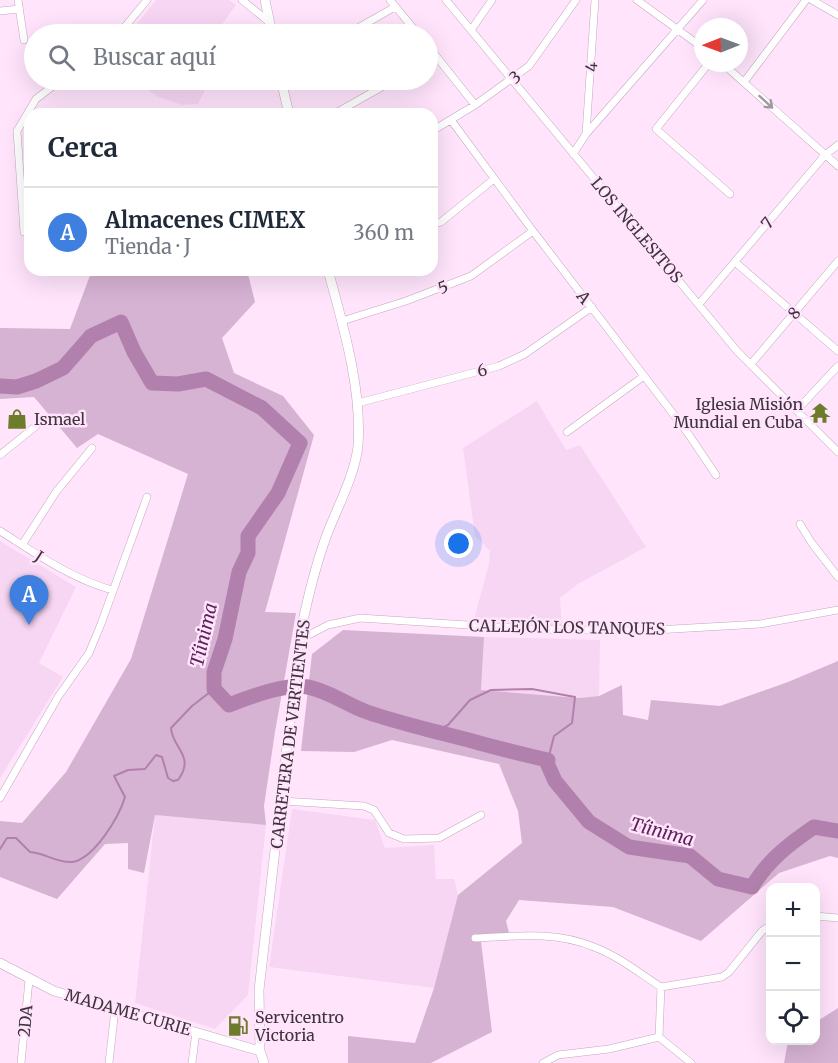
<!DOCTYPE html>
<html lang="es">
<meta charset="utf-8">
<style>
body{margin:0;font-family:Merriweather,serif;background:#f2f2f3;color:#1f2937}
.controls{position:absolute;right:18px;bottom:18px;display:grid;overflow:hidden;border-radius:12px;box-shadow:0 6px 24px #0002}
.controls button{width:54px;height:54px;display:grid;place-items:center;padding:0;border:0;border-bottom:2px solid #e0e1e3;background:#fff;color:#1f2937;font:30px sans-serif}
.compass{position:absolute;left:694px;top:18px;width:54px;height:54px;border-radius:50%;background:#fff;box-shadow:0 6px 24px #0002;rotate:269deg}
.you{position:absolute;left:459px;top:544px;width:21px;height:21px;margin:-15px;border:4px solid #fff;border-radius:50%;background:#1a73e8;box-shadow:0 0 0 9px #1a73e833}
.badge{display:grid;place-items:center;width:39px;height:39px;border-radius:50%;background:#db2777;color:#fff;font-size:20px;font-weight:700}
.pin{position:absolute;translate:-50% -50px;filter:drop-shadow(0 2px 3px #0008)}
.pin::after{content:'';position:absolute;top:32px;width:21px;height:18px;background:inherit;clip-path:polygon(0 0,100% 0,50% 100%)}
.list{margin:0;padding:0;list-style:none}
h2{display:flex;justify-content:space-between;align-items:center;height:78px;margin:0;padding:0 24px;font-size:26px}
h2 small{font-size:20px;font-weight:400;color:#747a83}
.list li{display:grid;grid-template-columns:39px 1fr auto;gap:18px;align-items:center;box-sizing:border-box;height:90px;padding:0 24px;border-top:2px solid #e0e1e3}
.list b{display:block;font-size:22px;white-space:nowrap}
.list p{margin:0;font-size:20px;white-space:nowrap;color:#747a83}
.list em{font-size:20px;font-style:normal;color:#747a83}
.icon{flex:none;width:33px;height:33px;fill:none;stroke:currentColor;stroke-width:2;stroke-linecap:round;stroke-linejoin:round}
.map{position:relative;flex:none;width:838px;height:1063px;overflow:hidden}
.search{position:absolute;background:#fff;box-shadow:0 6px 24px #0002;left:24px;top:24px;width:414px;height:66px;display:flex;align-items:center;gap:15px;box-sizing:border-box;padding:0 21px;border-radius:33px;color:#747a83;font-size:22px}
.panel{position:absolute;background:#fff;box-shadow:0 6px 24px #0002;left:24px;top:108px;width:414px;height:168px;border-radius:18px}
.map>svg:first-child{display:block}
</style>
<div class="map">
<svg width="838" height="1063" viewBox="0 0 838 1063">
<rect width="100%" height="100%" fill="#ffe4fc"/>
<!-- built -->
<path fill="#f7d6f4" d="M156,0h73l7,5 -21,29h-86z
M131,80h79l-12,24 -16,1 -23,-8z
M537,401l29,49 14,-5 66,102 -68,37 -18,14 2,29 -88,-8 15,-55 1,-13 -15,-15 -12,-88z
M0,541l76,46 -37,76 24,14 -63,101z
M484,637l116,3 -1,56 -20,2 -98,-8z
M292,809l83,11 10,28 49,-3 2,34h18l4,16 -24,93 -165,-21z
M155,815l111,10 -18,170 -33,34 -80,-26z"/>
<!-- green -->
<path fill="#d6b2d3" d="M92,270h155l8,32 -33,36 12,35 49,23 31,39 -49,177 31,1 -21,119 -11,74 2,19 -111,-10 -11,58 -16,-4v-26l-23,1 -48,55 -57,-22v-56l22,2 44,-51 65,-113 57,-185 -90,-40 -21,14 -43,-51 -34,2v-71l70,1z
M343,630l141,7 -3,53 98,8 20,-2 23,-11 1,30 25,5 3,-20 69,6 68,-24 50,-21v197l-8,-2 -51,17 -78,68 -88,-34 -94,-7 -13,21 4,16 -29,5 11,90 -61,31h-83v-27l67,7 19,-55 24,-93 64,-52 -4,-32 -19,-47 -107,-24 -38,12 -53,-1 11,-97z
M838,1008v55h-54l4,-22 28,-1v-18z"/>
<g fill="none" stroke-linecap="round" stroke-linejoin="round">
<!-- stream -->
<path stroke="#b180ad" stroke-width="2" d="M435,731l13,-6 22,-25 21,-10 41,-1 43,8 -3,26 -18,13 -6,24
M0,849l7,-11h9l14,14c15,1 27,11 42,10 22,-3 47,-45 53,-65l-11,-21 14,-6 17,-1 11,-14 6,2 6,21 5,3 5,-1c18,-24 -6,-32 -7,-52l21,-22 22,-17"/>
<!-- river -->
<path stroke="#b180ad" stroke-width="15" d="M0,386l17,1 19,-6 27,-13 28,-32 30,-14 13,30 18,31 26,1 28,-5 56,29 38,35 -22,50 -30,43v17l-9,19 -14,67 -11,33v17l15,16c20,-8 57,-22 79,-18 21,4 39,18 59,25 23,8 47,14 70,20 37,9 73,20 111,28l-1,3 8,18 34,41 40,25 61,9 28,23 34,8c15,-26 37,-43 62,-60l24,4"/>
<!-- street casing -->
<g stroke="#c2a8bf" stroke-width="8">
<path id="street" d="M18,0l6,40
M242,0l27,22
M390,0l28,34
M446,0l291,351 101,101
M637,0l66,48
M812,0l26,15
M0,11l19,-2
M471,30l21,-30
M119,34l28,-34
M347,34l48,-27
M428,46l47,59
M709,63l-53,66 74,65
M722,63l116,103
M744,82l62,-82
M334,114l60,-34
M451,120l82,111 154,201 29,43
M432,131l43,-26 54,-39 47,-66
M586,134l9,-134
M573,154l13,-20 117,-134
M432,225l9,-3 53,-43
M24,232l-7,-101 19,-32 25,-19
M735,262l103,89
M699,304l126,-149 13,-10
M342,321l64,-20 65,-25 62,-45
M751,364l87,-103
M358,403l141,-37 26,-12 67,-47
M797,410l41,-44
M567,432l77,-56
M0,455l36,-29
M800,524l11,18 27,35
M0,531c37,23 70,47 112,59
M22,545l34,-53 36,-44
M299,640l29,-15 32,-7 170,11 108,2 122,-7 78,-14
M0,798l58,-101 31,-44 12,-29 46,-127
M282,801l82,5 10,4 15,23 15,6 35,-1 42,-23
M816,916l22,2
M475,938c40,-2 81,-7 119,9 24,9 45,26 67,40l61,-10 7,-5 33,-41 8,-5
M659,1037l2,-50
M659,1037l32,26
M21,1063l8,-83
M109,1063l6,-54
M192,1063l4,-31
M543,1063l15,-8 51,-6 50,-12"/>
</g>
<!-- secondary casing -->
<g stroke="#c2a8bf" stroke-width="10">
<path id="secondary" d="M265,0l7,34
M281,80l8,34
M0,963l54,28 206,60
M264,1063l-4,-12 -1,-61 40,-350c7,-35 15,-70 27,-103 10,-27 29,-62 32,-91 4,-59 -15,-120 -30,-176"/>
</g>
<!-- street -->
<use href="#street" stroke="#fff" stroke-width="7"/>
<!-- secondary -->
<use href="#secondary" stroke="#fff" stroke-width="9"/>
</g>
<!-- one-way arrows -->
<defs><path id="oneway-shaft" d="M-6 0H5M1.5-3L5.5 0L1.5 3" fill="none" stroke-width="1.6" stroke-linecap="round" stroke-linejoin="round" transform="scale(1.5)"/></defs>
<use stroke="#9f9a9e" href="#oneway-shaft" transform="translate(766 102) rotate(42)"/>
<!-- icons -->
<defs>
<g id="temple-bare" transform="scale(1.62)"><path d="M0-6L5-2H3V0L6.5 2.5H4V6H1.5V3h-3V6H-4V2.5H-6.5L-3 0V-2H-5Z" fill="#6c7c2a" stroke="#ffe4fc" stroke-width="2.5" paint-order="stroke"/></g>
<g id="shop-bare" transform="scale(1.62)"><path d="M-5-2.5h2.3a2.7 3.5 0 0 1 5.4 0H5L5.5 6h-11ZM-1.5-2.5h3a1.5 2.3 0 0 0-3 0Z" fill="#6c7c2a" stroke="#ffe4fc" stroke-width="2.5" paint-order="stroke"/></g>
<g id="fuel-bare" transform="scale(1.62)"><path d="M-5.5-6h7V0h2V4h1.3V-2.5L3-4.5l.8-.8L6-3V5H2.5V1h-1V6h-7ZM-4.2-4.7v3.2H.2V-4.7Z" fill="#6c7c2a" stroke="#ffe4fc" stroke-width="2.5" paint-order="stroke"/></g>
</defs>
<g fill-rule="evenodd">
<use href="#temple-bare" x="820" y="413"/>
<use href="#shop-bare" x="17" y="419"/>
<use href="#fuel-bare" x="238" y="1026"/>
</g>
<g text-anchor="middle" stroke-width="5" stroke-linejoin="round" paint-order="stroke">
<!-- street labels -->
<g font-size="16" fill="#3f343e" stroke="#ffe4fc">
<text transform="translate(591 67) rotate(-86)" y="6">4</text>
<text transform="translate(515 77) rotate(-37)" y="6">3</text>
<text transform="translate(767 223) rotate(-50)" y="6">7</text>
<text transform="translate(637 230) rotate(50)" y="6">LOS INGLESITOS</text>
<text transform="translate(443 287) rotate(-21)" y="6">5</text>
<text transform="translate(584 297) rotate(52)" y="6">A</text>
<text transform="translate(794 313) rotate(-50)" y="6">8</text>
<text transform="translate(482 370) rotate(-14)" y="6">6</text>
<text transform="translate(39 556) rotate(33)" y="6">J</text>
<text transform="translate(567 627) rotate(1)" y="6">CALLEJÓN LOS TANQUES</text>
<text transform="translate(290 734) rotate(-83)" y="6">CARRETERA DE VERTIENTES</text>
<text transform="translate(128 1012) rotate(16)" y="6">MADAME CURIE</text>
<text transform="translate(25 1021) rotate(-85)" y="6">2DA</text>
</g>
<!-- poi labels -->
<g font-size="16" fill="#3f343e" stroke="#ffe4fc" text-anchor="start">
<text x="803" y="410" text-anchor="end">Iglesia Misión<tspan x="803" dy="18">Mundial en Cuba</tspan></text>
<text x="34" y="425">Ismael</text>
<text x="255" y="1023">Servicentro<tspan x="255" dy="18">Victoria</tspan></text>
</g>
<!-- water labels -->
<g font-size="18" font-style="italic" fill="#5d215b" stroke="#ffe4fc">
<text transform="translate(204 635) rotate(-77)" y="6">Tíinima</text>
<text transform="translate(662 832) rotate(15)" y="6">Tíinima</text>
</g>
</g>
</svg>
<div class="controls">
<button>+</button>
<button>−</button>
<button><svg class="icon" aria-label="locate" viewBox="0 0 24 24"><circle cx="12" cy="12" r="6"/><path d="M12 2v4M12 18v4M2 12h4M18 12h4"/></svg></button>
</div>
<svg class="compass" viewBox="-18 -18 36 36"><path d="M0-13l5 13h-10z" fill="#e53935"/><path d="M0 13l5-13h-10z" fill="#747a83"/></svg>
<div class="you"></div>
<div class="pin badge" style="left:29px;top:625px;background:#3f7fe0">A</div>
<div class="search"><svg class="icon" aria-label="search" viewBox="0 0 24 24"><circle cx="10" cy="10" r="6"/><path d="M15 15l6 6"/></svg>Buscar aquí</div>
<section class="panel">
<h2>Cerca<small></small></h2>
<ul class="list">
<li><span class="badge" style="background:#3f7fe0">A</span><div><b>Almacenes CIMEX</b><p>Tienda · J</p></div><em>360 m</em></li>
</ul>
</section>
</div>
